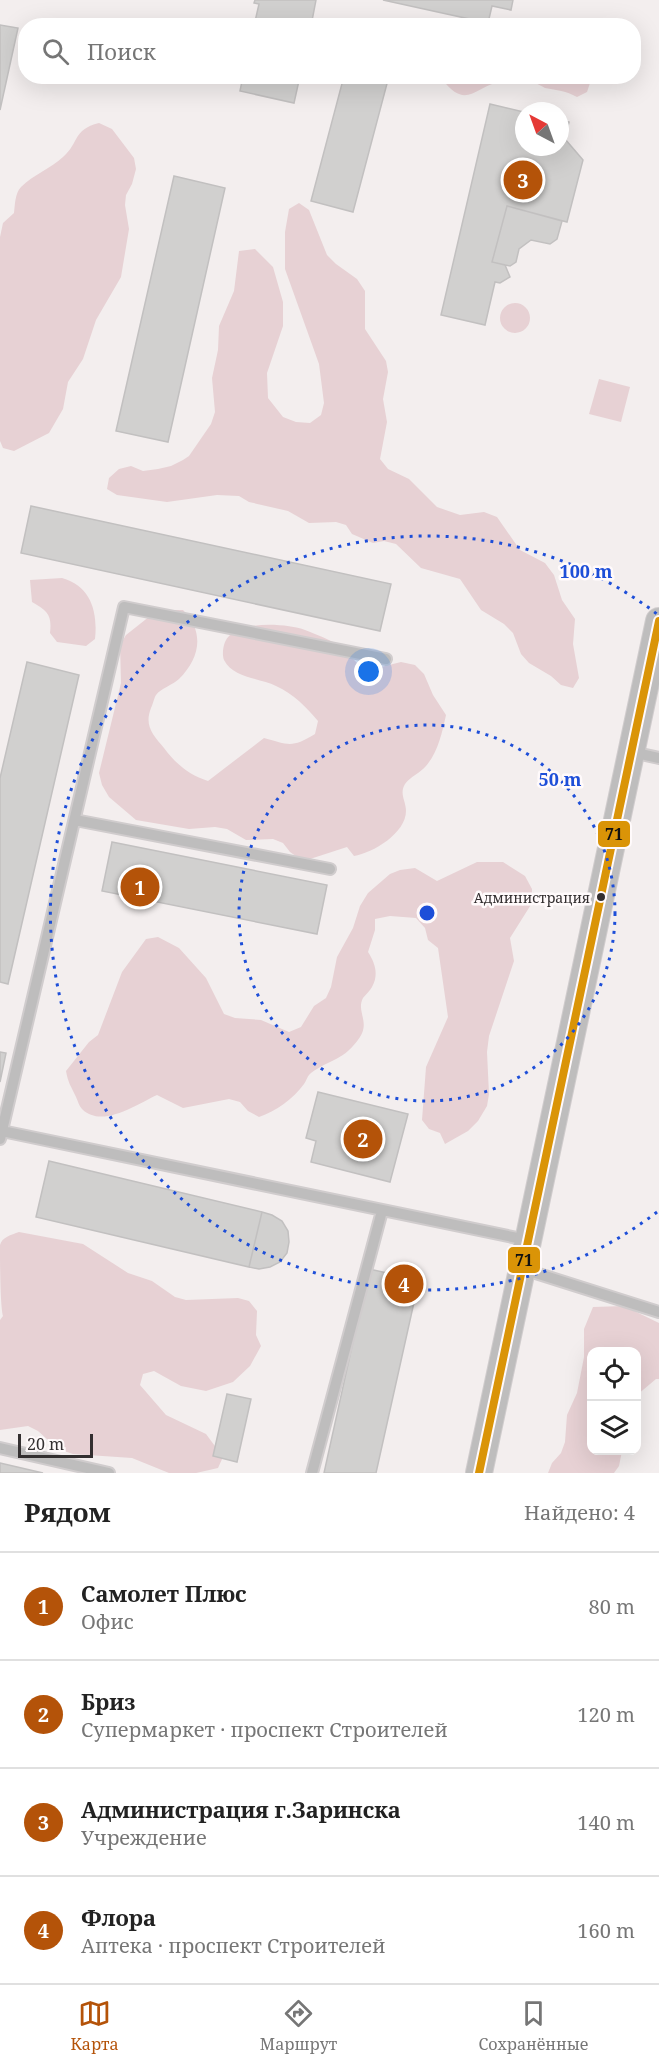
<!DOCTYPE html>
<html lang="ru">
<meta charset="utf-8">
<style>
body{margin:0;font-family:"Noto Serif",serif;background:#f6f6f6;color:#222}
.controls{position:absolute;right:18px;bottom:18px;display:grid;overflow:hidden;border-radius:12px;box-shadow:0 6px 24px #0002}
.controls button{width:54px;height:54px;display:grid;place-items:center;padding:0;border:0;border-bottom:2px solid #e0e0e0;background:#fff;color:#222;font:30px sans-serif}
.compass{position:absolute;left:515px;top:102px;width:54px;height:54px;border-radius:50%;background:#fff;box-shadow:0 6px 24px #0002;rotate:319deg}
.scale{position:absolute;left:18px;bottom:15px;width:75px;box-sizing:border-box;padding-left:6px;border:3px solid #332f30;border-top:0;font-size:16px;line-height:21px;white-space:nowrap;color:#332f30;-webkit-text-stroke:4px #fffafb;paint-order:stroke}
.you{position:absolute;left:369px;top:672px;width:21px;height:21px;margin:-15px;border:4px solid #fff;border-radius:50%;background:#1a73e8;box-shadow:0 0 0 9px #1a73e833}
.badge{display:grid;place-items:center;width:39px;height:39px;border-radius:50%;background:#b45309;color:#fff;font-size:20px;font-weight:700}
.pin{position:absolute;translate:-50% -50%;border:3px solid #fff;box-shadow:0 2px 6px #0006}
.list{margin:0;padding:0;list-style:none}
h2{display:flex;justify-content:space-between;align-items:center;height:78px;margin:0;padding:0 24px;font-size:26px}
h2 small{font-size:20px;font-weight:400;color:#767676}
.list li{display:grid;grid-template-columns:39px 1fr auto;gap:18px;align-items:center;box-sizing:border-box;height:108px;padding:0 24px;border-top:2px solid #e0e0e0}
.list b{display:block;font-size:22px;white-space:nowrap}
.list p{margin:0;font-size:20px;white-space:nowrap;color:#767676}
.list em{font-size:20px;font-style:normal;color:#767676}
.icon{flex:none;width:33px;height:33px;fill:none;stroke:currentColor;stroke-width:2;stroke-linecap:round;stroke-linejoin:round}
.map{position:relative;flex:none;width:659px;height:1473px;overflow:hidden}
.search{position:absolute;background:#fff;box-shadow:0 6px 24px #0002;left:18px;right:18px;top:18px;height:66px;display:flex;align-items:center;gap:15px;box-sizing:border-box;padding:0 21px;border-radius:24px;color:#767676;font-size:22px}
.sheet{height:510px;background:#fff}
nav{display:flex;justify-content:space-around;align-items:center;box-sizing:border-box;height:84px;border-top:2px solid #e0e0e0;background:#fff;font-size:16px;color:#767676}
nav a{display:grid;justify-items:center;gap:3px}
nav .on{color:#b45309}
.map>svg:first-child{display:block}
</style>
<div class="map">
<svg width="659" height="1473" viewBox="0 0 659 1473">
<rect width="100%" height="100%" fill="#f3eeee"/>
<!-- green -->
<path fill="#e7d1d4" d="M443,76h143l5,4 -4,12 -10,5c-11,-6 -20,-7 -32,-9 -4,-2 -8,-5 -13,-6 -9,-2 -24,-2 -33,0 -26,6 -33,28 -57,-3z
M99,123l13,6 22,29 2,11 -4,15 -6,11 -1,10 4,24 -8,48 -25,43 -13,39 -15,23 -5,27 -14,24 -35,18 -11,-3 -3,-7v-204l3,-14 11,-10c1,-8 1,-20 7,-26 12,-12 30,-19 42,-30 17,-15 9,-27 36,-34z
M299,203l10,7 18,45 9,9 21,15 8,12v38l21,32 2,11 -5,27 4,23 -7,37 8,10 21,10 28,28 23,8 24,-3 13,5 23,33 25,13 9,12 8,25 13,19 -2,25 6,34 -6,10 -12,-3 -10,-9 -22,-13 -8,-9 -8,-21 -9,-9 -23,-14 -21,-31 -39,-11 -25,-24 -12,-3 -11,2 -21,-9 -6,-9 -10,-3 -27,1 -21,-12 -39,-9 -10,-6 -22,-1 -50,7 -50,-7 -10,-6 2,-11 10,-9 12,-3 12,5 15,-2 13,-3 12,-6 6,-4 22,-32 4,-12 -3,-34 6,-28 1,-24 15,-35 5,-40 16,-2 18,18 10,35v24l-16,47 1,25 15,19 13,5 14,1 11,-8 3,-12 -5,-39 -34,-95v-37l4,-23z
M500 318a15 15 0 1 1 30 0a15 15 0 1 1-30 0Z
M599,379l31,8 -9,35 -32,-8z
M62,578c29,8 36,34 33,61l-9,7 -29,-4 -7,-9c2,-18 -2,-22 -18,-31l-2,-22z
M168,610h15c22,22 17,48 -4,69 -6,6 -18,9 -23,16 -2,3 -3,9 -5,13 -7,18 2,27 13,40 12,16 25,27 44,33l56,-43c25,7 28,10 51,-4l3,-13c-12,-14 -24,-27 -42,-35 -16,-8 -43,-8 -52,-26 -2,-5 -1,-13 1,-18 9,-22 60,-19 80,-12 10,4 24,9 33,15 10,7 18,18 27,26l36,-9 14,3 9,9 9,21 13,20c-4,18 -8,37 -20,51 -6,7 -16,11 -21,18 -6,10 1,17 1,27 0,22 -33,42 -52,45l-7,-9 -37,12h-10l-10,-7 -7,-9 -10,-4 -27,1 -19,-11 -12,-2 -26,2 -53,-9 -27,-23 -7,-12 -3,-12 22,-90 -1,-38 6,-10 24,-19z
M477,862h26l22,14 7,13v14l-22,35 4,23 -25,75 -2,16 2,42 -2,12 -9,15 -10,10 -23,13 -5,-11 -11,-4 -7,-9 4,-53 22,-50 -10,-69 -10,-8 -3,-12 -9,-10 -26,-2 -15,3v11l-7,22c7,11 11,22 4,35 -2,4 -6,7 -9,11 -7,13 7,24 -3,39 -16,24 -30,22 -49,36 -4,3 -4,7 -7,11 -11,15 -28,27 -45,33l-11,-6 -8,-9 -11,-3 -46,9 -26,-13c-20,9 -55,34 -75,14 -3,-3 -4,-8 -6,-12 -5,-11 -8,-14 -10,-26l23,-29 9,-7 24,-63 24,-33 12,-2 21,11 27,30 18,36 11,4 26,2 28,12 12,-5 13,-21 12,-8 5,-11 6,-30 16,-29 7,-22 8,-13 22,-19 10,-4 15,-2 22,13z
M19,1232l64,12 45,29 24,8 23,16 11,3 52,-2 11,3 8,10 -1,24 5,11 -11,20 -17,16 -27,9 -25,-5 -27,-15 -11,3 -3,11 26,30 40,19 17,23 -5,11 -22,5h-27l-37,-15 -59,-4 -15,-5 -20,-18 -10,-5 -28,4v-110l3,-4c-3,-12 -3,-60 -3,-71 2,-8 11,-10 19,-13z
M624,1306l35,17v56h-3l-19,16 -1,-43h-44v98l30,1 -3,15 -5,7h-66l4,-10 9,-10 4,-11 2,-27 10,-22 7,-36v-28l9,-22z"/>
<!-- building -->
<path fill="#d1d0cf" stroke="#c2c0c0" stroke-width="1.5" d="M255,0h61l-5,26h-57l5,-22 -5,-1z
M383,0h130l-2,10 -19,-4 -4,17z
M0,25l18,3 -18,82z
M243,76h57l-6,27 -54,-12z
M344,76h45l-36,136 -42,-11z
M490,104l34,8v35h36v-27l9,2 -4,17 18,21 -16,62 -60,-16 -15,56 13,3 5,12 -10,6 -5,-1 -10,43 -44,-10z
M174,176l51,12 -57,254 -52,-11z
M507,206l55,15 -5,18 -7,5 -19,-4 -12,9 -3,13 -6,4 -18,-4z
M31,506l360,78 -11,47 -359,-78z
M27,662l52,13 -71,309 -8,-2v-204z
M112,842l215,43 -10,49 -215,-43z
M0,1052l6,1 -6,29z
M318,1092l90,22 -18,68 -79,-20 5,-21 -10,-3z
M49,1161l213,51 -13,55 -213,-50z
M262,1212l10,3 10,6 6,10 1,11 -2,11 -7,9 -10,5 -11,2 -10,-2z
M369,1269l50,11 -43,193h-52z
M227,1394l24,5 -14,63 -24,-6z
M0,1463l43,10h-43z"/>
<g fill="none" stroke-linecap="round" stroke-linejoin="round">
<!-- service casing -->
<g stroke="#d0cccd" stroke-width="14">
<path id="service" d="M632,752l27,6
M75,820l255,49
M2,1131l525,109
M0,1139l124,-532 262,52
M523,1269l136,43
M0,1448l109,25
M312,1473l70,-262"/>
</g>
<!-- tertiary casing -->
<g stroke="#d0cccd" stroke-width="28">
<path id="tertiary" d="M479,1473l180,-852"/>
</g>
<!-- service -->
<use href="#service" stroke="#bebdbd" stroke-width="10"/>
<!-- tertiary -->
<use href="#tertiary" stroke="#bebdbd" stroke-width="26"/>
<!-- bus-1 casing -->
<g stroke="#fffafb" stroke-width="12">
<path id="bus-1" d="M479,1473l180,-852"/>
</g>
<!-- bus-1 -->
<use href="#bus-1" stroke="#da9407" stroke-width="8"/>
</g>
<!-- distance rings -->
<g fill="none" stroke="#1d4ed8" stroke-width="3" stroke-dasharray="3 6">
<circle cx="427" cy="913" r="188"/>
<path d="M657 1212A377 377 0 1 1 657 614"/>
</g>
<!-- markers -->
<circle fill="#332f30" stroke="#fffafb" stroke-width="2" cx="601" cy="897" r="5"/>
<g text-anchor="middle" stroke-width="5" stroke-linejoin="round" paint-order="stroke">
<!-- bus labels -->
<g font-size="14" fill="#332f30" stroke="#fffafb" text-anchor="end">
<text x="590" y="903">Администрация</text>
</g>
</g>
<circle cx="427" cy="913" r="9" fill="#1d4ed8" stroke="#fffafb" stroke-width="3"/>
<g font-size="18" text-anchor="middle" font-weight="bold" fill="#1d4ed8" stroke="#fffafb" stroke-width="5" stroke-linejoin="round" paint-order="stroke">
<text x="586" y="578">100 m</text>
<text x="560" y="786">50 m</text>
</g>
<g stroke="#fffafb" stroke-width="2">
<rect x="597" y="820" width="34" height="28" rx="6" fill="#da9407"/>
<rect x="507" y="1246" width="34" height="28" rx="6" fill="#da9407"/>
</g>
<g font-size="16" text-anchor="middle" font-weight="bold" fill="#111">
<text x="614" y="840">71</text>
<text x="524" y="1266">71</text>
</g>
</svg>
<div class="controls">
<button><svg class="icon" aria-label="locate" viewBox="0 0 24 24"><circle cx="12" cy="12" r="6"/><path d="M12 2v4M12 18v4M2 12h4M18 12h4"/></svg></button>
<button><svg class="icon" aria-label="layers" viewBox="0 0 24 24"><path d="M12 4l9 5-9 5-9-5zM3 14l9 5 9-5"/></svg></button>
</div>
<svg class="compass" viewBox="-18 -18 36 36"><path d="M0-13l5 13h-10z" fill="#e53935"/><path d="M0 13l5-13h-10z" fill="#767676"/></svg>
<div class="scale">20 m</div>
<div class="you"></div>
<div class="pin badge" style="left:140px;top:887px">1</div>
<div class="pin badge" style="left:363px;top:1139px">2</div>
<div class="pin badge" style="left:523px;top:180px">3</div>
<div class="pin badge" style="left:404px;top:1284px">4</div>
<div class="search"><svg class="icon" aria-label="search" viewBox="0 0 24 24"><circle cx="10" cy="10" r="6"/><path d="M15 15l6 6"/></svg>Поиск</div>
</div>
<section class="sheet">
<h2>Рядом<small>Найдено: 4</small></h2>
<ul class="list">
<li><span class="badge">1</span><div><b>Самолет Плюс</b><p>Офис</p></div><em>80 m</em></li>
<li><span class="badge">2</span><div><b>Бриз</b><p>Супермаркет · проспект Строителей</p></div><em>120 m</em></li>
<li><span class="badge">3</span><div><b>Администрация г.Заринска</b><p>Учреждение</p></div><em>140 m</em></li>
<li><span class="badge">4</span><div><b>Флора</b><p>Аптека · проспект Строителей</p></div><em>160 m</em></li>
</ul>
</section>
<nav>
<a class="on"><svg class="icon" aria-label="map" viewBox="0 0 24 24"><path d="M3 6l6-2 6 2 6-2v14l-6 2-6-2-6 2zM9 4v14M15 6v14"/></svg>Карта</a>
<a><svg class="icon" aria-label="directions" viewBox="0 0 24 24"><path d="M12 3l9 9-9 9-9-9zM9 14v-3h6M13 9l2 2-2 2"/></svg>Маршрут</a>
<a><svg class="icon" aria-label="saved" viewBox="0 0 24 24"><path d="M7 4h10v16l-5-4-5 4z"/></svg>Сохранённые</a>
</nav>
